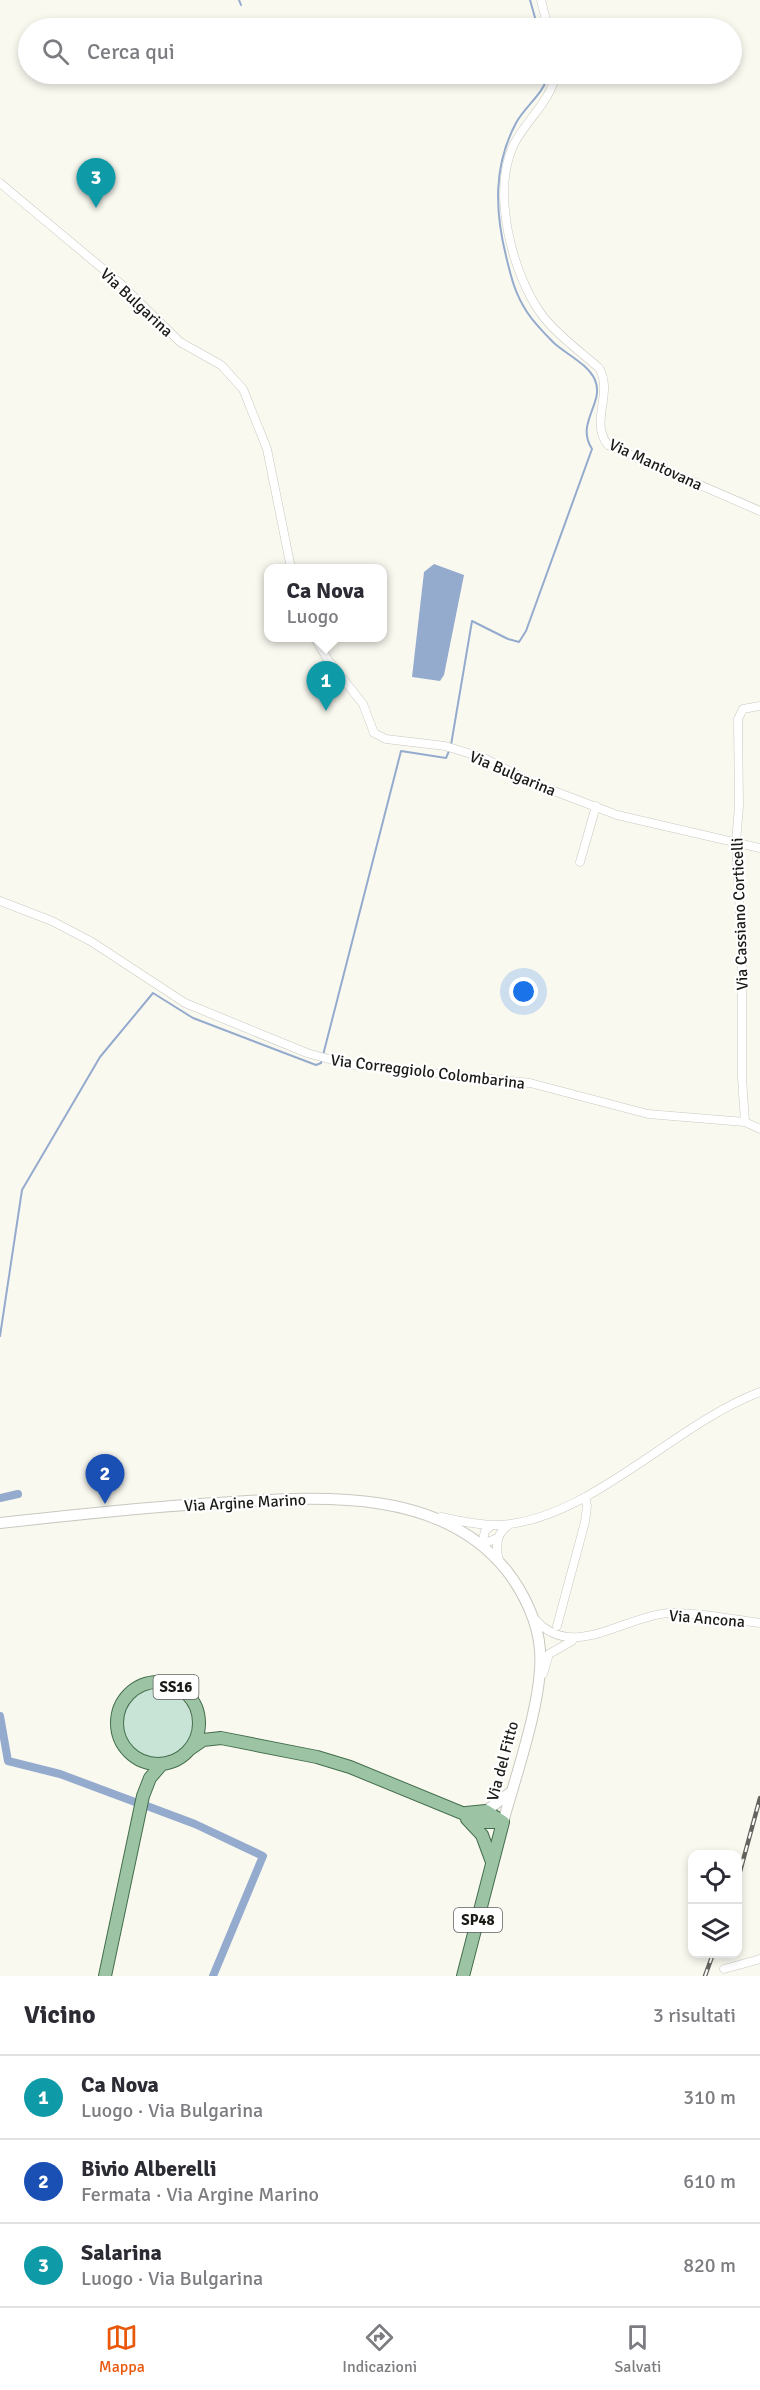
<!DOCTYPE html>
<html lang="it">
<meta charset="utf-8">
<style>
body{margin:0;font-family:Signika,sans-serif;background:#f7f7f7;color:#2b2b33}
.controls{position:absolute;right:18px;bottom:18px;display:grid;overflow:hidden;border-radius:12px;box-shadow:0 3px 9px #0003}
.controls button{width:54px;height:54px;display:grid;place-items:center;padding:0;border:0;border-bottom:2px solid #e1e1e2;background:#fff;color:#2b2b33;font:30px sans-serif}
.you{position:absolute;left:524px;top:992px;width:21px;height:21px;margin:-15px;border:4px solid #fff;border-radius:50%;background:#1a73e8;box-shadow:0 0 0 9px #1a73e833}
.badge{display:grid;place-items:center;width:39px;height:39px;border-radius:50%;background:#ea580c;color:#fff;font-size:20px;font-weight:700}
.pin{position:absolute;translate:-50% -50px;filter:drop-shadow(0 2px 3px #0008)}
.pin::after{content:'';position:absolute;top:32px;width:21px;height:18px;background:inherit;clip-path:polygon(0 0,100% 0,50% 100%)}
.popup{position:absolute;left:264px;top:564px;width:123px;height:78px;box-sizing:border-box;display:grid;place-content:center;border-radius:12px;background:#fff;filter:drop-shadow(0 2px 4px #0005);font-size:20px;white-space:nowrap;color:#7c7c81}
.popup b{font-size:22px;color:#2b2b33}
.popup::after{content:'';position:absolute;left:50%;top:100%;margin-left:-12px;border:12px solid transparent;border-top-color:#fff}
.list{margin:0;padding:0;list-style:none}
h2{display:flex;justify-content:space-between;align-items:center;height:78px;margin:0;padding:0 24px;font-size:26px}
h2 small{font-size:20px;font-weight:400;color:#7c7c81}
.list li{display:grid;grid-template-columns:39px 1fr auto;gap:18px;align-items:center;box-sizing:border-box;height:84px;padding:0 24px;border-top:2px solid #e1e1e2}
.list b{display:block;font-size:22px;white-space:nowrap}
.list p{margin:0;font-size:20px;white-space:nowrap;color:#7c7c81}
.list em{font-size:20px;font-style:normal;color:#7c7c81}
.icon{flex:none;width:33px;height:33px;fill:none;stroke:currentColor;stroke-width:2;stroke-linecap:round;stroke-linejoin:round}
.map{position:relative;flex:none;width:760px;height:1976px;overflow:hidden}
.search{position:absolute;background:#fff;box-shadow:0 3px 9px #0003;left:18px;right:18px;top:18px;height:66px;display:flex;align-items:center;gap:15px;box-sizing:border-box;padding:0 21px;border-radius:33px;color:#7c7c81;font-size:22px}
.sheet{height:330px;background:#fff}
nav{display:flex;justify-content:space-around;align-items:center;box-sizing:border-box;height:84px;border-top:2px solid #e1e1e2;background:#fff;font-size:16px;color:#7c7c81}
nav a{display:grid;justify-items:center;gap:3px}
nav .on{color:#ea580c}
.map>svg:first-child{display:block}
</style>
<div class="map">
<svg width="760" height="1976" viewBox="0 0 760 1976">
<rect width="100%" height="100%" fill="#faf9f0"/>
<!-- green -->
<path fill="#c7e4d6" d="M122 1724a35 35 0 1 1 70 0a35 35 0 1 1-70 0Z"/>
<!-- water -->
<path fill="#95abce" d="M434,564l30,11 -20,100 -4,6 -28,-4 12,-105z"/>
<g fill="none" stroke-linecap="round" stroke-linejoin="round">
<!-- stream -->
<path stroke="#95abce" stroke-width="2" d="M239,0l2,5
M530,0l8,28
M451,745l21,-124 36,18 11,3 7,-11 66,-182c-17,-26 13,-46 3,-69 -7,-16 -29,-26 -41,-37 -9,-9 -20,-20 -27,-31 -12,-18 -16,-35 -21,-56 -11,-45 -13,-90 10,-133 9,-17 29,-30 32,-49
M0,1336l22,-146 78,-133 53,-64 40,25 123,47 5,-2 80,-312 45,7 3,-7"/>
<!-- canal -->
<path stroke="#95abce" stroke-width="8" d="M0,1498l18,-4
M0,1716l8,45 52,13 75,28
M147,1806l48,18 68,32 -50,120"/>
<!-- street casing -->
<g stroke="#c9c8c0" stroke-width="9">
<path id="street" d="M541,0l7,28
M556,74c-6,28 -29,45 -42,70 -23,48 -2,130 28,171 15,20 39,37 57,53 15,25 -10,54 9,77l152,66
M0,183l121,101 59,58 41,23 22,24 24,60 24,119
M315,638l13,22 35,44 11,29 12,6 59,7 39,12 49,25 84,32 143,33
M580,862l16,-56
M0,901l52,20 40,21 93,61 122,50 40,11 183,19 118,31 97,8 15,7
M745,1122l-3,-44v-127l-6,-109 3,-36 -1,-87 5,-10 17,-3
M441,1517c18,4 36,8 55,8 91,-2 178,-101 264,-133
M492,1525l-7,6 -3,13 16,-6
M499,1560c-4,-14 -3,-27 10,-35
M535,1619c36,43 90,-3 133,-6 30,-1 62,6 92,10
M557,1626l28,-104 2,-16 -2,-9
M543,1674l6,-20 23,-13
M724,1969l36,-10"/>
</g>
<!-- secondary casing -->
<g stroke="#c9c8c0" stroke-width="12">
<path id="secondary" d="M0,1523c72,-8 144,-16 216,-20 99,-6 223,-18 291,68 17,22 31,51 33,79 4,46 -24,125 -37,172
M486,1811l25,-19"/>
</g>
<!-- primary casing -->
<g stroke="#436e4c" stroke-width="14">
<path id="primary" d="M117 1723a41 41 0 1 1 82 0a41 41 0 1 1-82 0Z
M190,1749l13,-9 18,-2 96,19 33,10 134,55h19
M466,1813l20,-2 17,11
M467,1819l15,16 10,27
M105,1976l38,-180 7,-18 12,-14
M463,1976l40,-154"/>
</g>
<!-- street -->
<use href="#street" stroke="#fff" stroke-width="8"/>
<!-- secondary -->
<use href="#secondary" stroke="#fff" stroke-width="10"/>
<!-- primary -->
<use href="#primary" stroke="#9bc3a4" stroke-width="12"/>
<!-- rail casing -->
<g stroke="#64635e" stroke-width="4.5">
<path id="rail" d="M738,1879l22,-81
M705,1976l8,-22"/>
</g>
<!-- rail -->
<use href="#rail" stroke="#fff" stroke-width="2" stroke-dasharray="7" stroke-linecap="butt"/>
</g>
<g text-anchor="middle" stroke-width="4.5" stroke-linejoin="round" paint-order="stroke">
<!-- shield labels -->
<g fill="#fff" stroke="#5f5f5d" stroke-width="1.5">
<rect x="153.5" y="1675" width="45" height="24" rx="4.5"/>
<rect x="454" y="1908" width="48" height="24" rx="4.5"/>
</g>
<g font-size="15" font-weight="bold" fill="#1b1a17">
<text x="176" y="1692">SS16</text>
<text x="478" y="1925">SP48</text>
</g>
<!-- street labels -->
<g font-size="16" fill="#1b1a17" stroke="#fff">
<text transform="translate(137 302) rotate(43)" y="6">Via Bulgarina</text>
<text transform="translate(656 464) rotate(25)" y="6">Via Mantovana</text>
<text transform="translate(513 773) rotate(23)" y="6">Via Bulgarina</text>
<text transform="translate(739 914) rotate(-92)" y="6">Via Cassiano Corticelli</text>
<text transform="translate(428 1071) rotate(7)" y="6">Via Correggiolo Colombarina</text>
<text transform="translate(245 1502) rotate(-3)" y="6">Via Argine Marino</text>
<text transform="translate(707 1618) rotate(5)" y="6">Via Ancona</text>
<text transform="translate(502 1761) rotate(-75)" y="6">Via del Fitto</text>
</g>
</g>
</svg>
<div class="controls">
<button><svg class="icon" aria-label="locate" viewBox="0 0 24 24"><circle cx="12" cy="12" r="6"/><path d="M12 2v4M12 18v4M2 12h4M18 12h4"/></svg></button>
<button><svg class="icon" aria-label="layers" viewBox="0 0 24 24"><path d="M12 4l9 5-9 5-9-5zM3 14l9 5 9-5"/></svg></button>
</div>
<div class="you"></div>
<div class="pin badge" style="left:326px;top:711px;background:#0f9aa8">1</div>
<div class="popup"><b>Ca Nova</b>Luogo</div>
<div class="pin badge" style="left:105px;top:1504px;background:#1a4fb4">2</div>
<div class="pin badge" style="left:96px;top:208px;background:#0f9aa8">3</div>
<div class="search"><svg class="icon" aria-label="search" viewBox="0 0 24 24"><circle cx="10" cy="10" r="6"/><path d="M15 15l6 6"/></svg>Cerca qui</div>
</div>
<section class="sheet">
<h2>Vicino<small>3 risultati</small></h2>
<ul class="list">
<li><span class="badge" style="background:#0f9aa8">1</span><div><b>Ca Nova</b><p>Luogo · Via Bulgarina</p></div><em>310 m</em></li>
<li><span class="badge" style="background:#1a4fb4">2</span><div><b>Bivio Alberelli</b><p>Fermata · Via Argine Marino</p></div><em>610 m</em></li>
<li><span class="badge" style="background:#0f9aa8">3</span><div><b>Salarina</b><p>Luogo · Via Bulgarina</p></div><em>820 m</em></li>
</ul>
</section>
<nav>
<a class="on"><svg class="icon" aria-label="map" viewBox="0 0 24 24"><path d="M3 6l6-2 6 2 6-2v14l-6 2-6-2-6 2zM9 4v14M15 6v14"/></svg>Mappa</a>
<a><svg class="icon" aria-label="directions" viewBox="0 0 24 24"><path d="M12 3l9 9-9 9-9-9zM9 14v-3h6M13 9l2 2-2 2"/></svg>Indicazioni</a>
<a><svg class="icon" aria-label="saved" viewBox="0 0 24 24"><path d="M7 4h10v16l-5-4-5 4z"/></svg>Salvati</a>
</nav>
